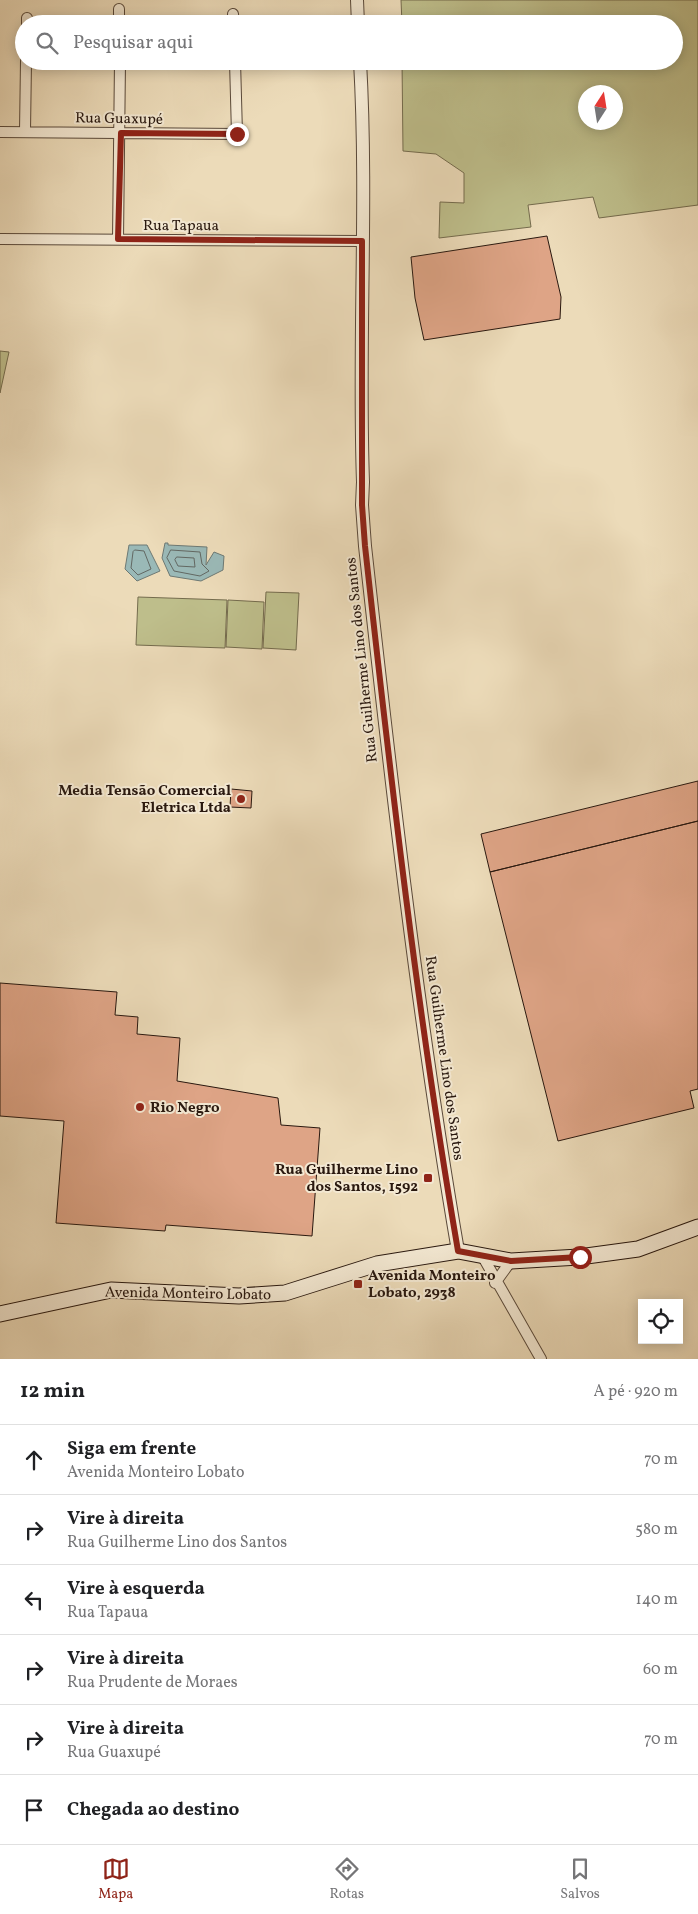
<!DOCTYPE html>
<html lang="pt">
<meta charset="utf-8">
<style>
body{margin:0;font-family:Vollkorn,serif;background:#f2f2f2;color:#202124}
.controls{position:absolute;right:15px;bottom:15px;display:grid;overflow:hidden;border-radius:0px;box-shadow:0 2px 12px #0003}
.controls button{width:45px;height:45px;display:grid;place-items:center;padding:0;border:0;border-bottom:1px solid #e0e0e0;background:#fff;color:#202124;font:25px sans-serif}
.compass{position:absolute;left:578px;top:85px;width:45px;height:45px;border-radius:50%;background:#fff;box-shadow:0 2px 12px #0003;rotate:12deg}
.stop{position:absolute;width:15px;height:15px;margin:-11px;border:4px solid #8f2418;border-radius:50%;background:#fff}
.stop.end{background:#8f2418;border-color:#fff;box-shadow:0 1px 5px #0008}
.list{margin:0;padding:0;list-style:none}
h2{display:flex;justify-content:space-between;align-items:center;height:65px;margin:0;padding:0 20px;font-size:21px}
h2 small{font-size:16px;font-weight:400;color:#757577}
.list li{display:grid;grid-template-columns:32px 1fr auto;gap:15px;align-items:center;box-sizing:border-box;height:70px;padding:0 20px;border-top:1px solid #e0e0e0}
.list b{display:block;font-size:19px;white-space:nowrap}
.list p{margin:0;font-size:16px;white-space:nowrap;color:#757577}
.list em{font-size:16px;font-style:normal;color:#757577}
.icon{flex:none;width:28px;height:28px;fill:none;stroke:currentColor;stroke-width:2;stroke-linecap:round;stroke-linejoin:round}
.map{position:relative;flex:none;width:698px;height:1359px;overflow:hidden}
.search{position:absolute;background:#fff;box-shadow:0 2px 12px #0003;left:15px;right:15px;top:15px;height:55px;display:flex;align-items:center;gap:12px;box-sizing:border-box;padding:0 18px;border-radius:28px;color:#757577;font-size:19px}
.sheet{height:485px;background:#fff}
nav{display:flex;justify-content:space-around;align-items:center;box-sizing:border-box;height:70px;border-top:1px solid #e0e0e0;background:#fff;font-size:14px;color:#757577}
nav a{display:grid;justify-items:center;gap:2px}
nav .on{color:#8f2418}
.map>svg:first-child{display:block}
</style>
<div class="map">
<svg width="698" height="1359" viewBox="0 0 698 1359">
<rect width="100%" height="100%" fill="#ecdbb9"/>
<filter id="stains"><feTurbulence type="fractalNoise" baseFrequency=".004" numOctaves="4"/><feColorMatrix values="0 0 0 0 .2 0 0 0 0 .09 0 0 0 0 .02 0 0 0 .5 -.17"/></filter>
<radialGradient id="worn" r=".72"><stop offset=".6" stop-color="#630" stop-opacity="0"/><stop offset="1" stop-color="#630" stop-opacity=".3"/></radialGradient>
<!-- green -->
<path fill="#bebe8b" stroke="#746b4d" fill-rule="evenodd" d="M401,0h297v205l-99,13 -6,-21 -65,8 3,22 -92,11 1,-36 24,1v-30l-28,-19 -33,-3 -1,-90h272v-37h-272zM616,92v30h-30v-30z
M0,351l9,1 -9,41z
M266,592l33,1 -3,57 -33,-2z
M138,597l89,3 -2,48 -89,-3z
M228,600l36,2 -2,47 -36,-2z"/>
<!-- water -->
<path fill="#9ab9b7" stroke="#6d7974" d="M165,543h3v2l39,2 -1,18 8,-13 10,4 -1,14 -22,11 -31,-5 -8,-18z
M129,545h18l13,26 -23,10 -12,-12z"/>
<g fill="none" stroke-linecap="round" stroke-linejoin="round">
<!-- shore -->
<path stroke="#626863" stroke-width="1" d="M135,550l9,1 7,18 -13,6 -7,-7 2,-16z
M171,550l29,2 2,12 7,7 -9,5 -26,-5 -7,-13z
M177,557l17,1 1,9 -17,-1 -3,-6z"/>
</g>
<!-- building -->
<path fill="#dea486" stroke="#29180f" d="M547,236l14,61 -1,22 -136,21 -9,-42 -4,-41z
M698,781v40l-208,51 -9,-38z
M231,789l21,2 -1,17 -21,-1z
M698,821v268l-8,2 4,17 -136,33 -68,-269z
M0,983l117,9 -2,23 23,2 -1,17 43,4 -3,43 101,17 3,27 39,3 -8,108 -146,-11 -1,6 -109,-8 8,-102 -64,-5z"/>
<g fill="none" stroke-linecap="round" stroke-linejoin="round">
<!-- minor casing -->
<g stroke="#5a493a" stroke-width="12">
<path id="minor" d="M119,9v15
M233,14l1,10
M27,24v-6
M25,131l1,-70
M0,132l237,2 -2,-73
M0,239l362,2
M118,239l2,-178
M483,1257l58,102
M495,1283l16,-22"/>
</g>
<!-- tertiary casing -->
<g stroke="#5a493a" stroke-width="14">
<path id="tertiary" d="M357,0l1,24
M360,61c8,140 -2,281 3,421l-1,23 3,41c26,235 53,472 93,705"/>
</g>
<!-- secondary casing -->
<g stroke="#29180f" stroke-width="17">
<path id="secondary" d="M0,1314l111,-24 128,6 46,-3 92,-29 81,-13 53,10 68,-4 59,-8 60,-22"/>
</g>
<!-- minor -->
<use href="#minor" stroke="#f3e8d2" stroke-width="10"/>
<!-- tertiary -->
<use href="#tertiary" stroke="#f3e8d2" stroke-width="12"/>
<!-- secondary -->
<use href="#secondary" stroke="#f3e8d2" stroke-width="15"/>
</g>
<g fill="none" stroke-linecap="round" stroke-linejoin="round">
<!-- route -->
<path stroke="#8f2418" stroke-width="6" d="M237,134l-116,-1 -3,106 244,2v264l3,41c26,235 53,472 93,705l53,10 69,-4"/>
</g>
<!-- markers -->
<g fill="#8f2418" stroke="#f3e8d2" stroke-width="2">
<circle cx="241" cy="799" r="5"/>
<circle cx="140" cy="1107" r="5"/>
<rect x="423" y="1173" width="10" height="10" rx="2.5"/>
<rect x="353" y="1279" width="10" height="10" rx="2.5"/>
</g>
<g text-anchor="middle" stroke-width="4" stroke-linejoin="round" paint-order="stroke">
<!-- street labels -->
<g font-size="15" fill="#29180f" stroke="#f3e8d2">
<text transform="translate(119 118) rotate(1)" y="5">Rua Guaxupé</text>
<text x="181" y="230">Rua Tapaua</text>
<text transform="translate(361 660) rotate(-96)" y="5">Rua Guilherme Lino dos Santos</text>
<text transform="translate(445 1058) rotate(82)" y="5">Rua Guilherme Lino dos Santos</text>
<text transform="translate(188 1293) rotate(1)" y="5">Avenida Monteiro Lobato</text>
</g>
<!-- poi labels -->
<g font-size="15" font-weight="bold" fill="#29180f" stroke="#f3e8d2" text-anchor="end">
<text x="231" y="795">Media Tensão Comercial<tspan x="231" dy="17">Eletrica Ltda</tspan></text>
<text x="150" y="1112" text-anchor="start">Rio Negro</text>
<text x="418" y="1174">Rua Guilherme Lino<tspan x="418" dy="17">dos Santos, 1592</tspan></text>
<text x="368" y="1280" text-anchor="start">Avenida Monteiro<tspan x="368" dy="17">Lobato, 2938</tspan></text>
</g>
</g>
<rect width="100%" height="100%" filter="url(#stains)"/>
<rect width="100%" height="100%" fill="url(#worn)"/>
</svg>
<div class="controls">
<button><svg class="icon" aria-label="locate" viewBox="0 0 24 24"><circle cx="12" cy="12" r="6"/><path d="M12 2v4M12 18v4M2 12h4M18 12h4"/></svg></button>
</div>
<svg class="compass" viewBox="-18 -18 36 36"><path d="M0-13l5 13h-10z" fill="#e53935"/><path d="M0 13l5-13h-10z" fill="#757577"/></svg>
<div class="stop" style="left:580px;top:1257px"></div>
<div class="stop end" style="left:237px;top:134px"></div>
<div class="search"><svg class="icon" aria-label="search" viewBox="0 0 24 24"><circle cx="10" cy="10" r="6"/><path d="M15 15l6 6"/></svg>Pesquisar aqui</div>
</div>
<section class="sheet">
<h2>12 min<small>A pé · 920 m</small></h2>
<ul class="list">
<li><svg class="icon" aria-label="ahead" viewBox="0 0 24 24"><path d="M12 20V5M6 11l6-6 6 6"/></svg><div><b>Siga em frente</b><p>Avenida Monteiro Lobato</p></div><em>70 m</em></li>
<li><svg class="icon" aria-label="right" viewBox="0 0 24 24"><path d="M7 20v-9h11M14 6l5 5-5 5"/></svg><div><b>Vire à direita</b><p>Rua Guilherme Lino dos Santos</p></div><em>580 m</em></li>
<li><svg class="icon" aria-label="left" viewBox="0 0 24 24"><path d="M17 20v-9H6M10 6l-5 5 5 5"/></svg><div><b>Vire à esquerda</b><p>Rua Tapaua</p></div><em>140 m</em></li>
<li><svg class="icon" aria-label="right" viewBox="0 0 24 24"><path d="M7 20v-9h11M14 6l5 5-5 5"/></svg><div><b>Vire à direita</b><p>Rua Prudente de Moraes</p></div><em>60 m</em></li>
<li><svg class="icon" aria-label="right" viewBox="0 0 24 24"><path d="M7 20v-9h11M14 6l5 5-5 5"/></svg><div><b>Vire à direita</b><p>Rua Guaxupé</p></div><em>70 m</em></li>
<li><svg class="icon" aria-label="arrive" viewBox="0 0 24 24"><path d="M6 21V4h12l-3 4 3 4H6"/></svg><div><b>Chegada ao destino</b></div></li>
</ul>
</section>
<nav>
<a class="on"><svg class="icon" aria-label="map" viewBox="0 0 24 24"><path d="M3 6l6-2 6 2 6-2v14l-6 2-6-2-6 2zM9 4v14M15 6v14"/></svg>Mapa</a>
<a><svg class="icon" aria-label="directions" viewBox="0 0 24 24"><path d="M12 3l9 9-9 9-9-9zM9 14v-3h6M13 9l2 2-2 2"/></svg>Rotas</a>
<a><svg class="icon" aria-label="saved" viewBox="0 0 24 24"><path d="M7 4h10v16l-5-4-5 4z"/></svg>Salvos</a>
</nav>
